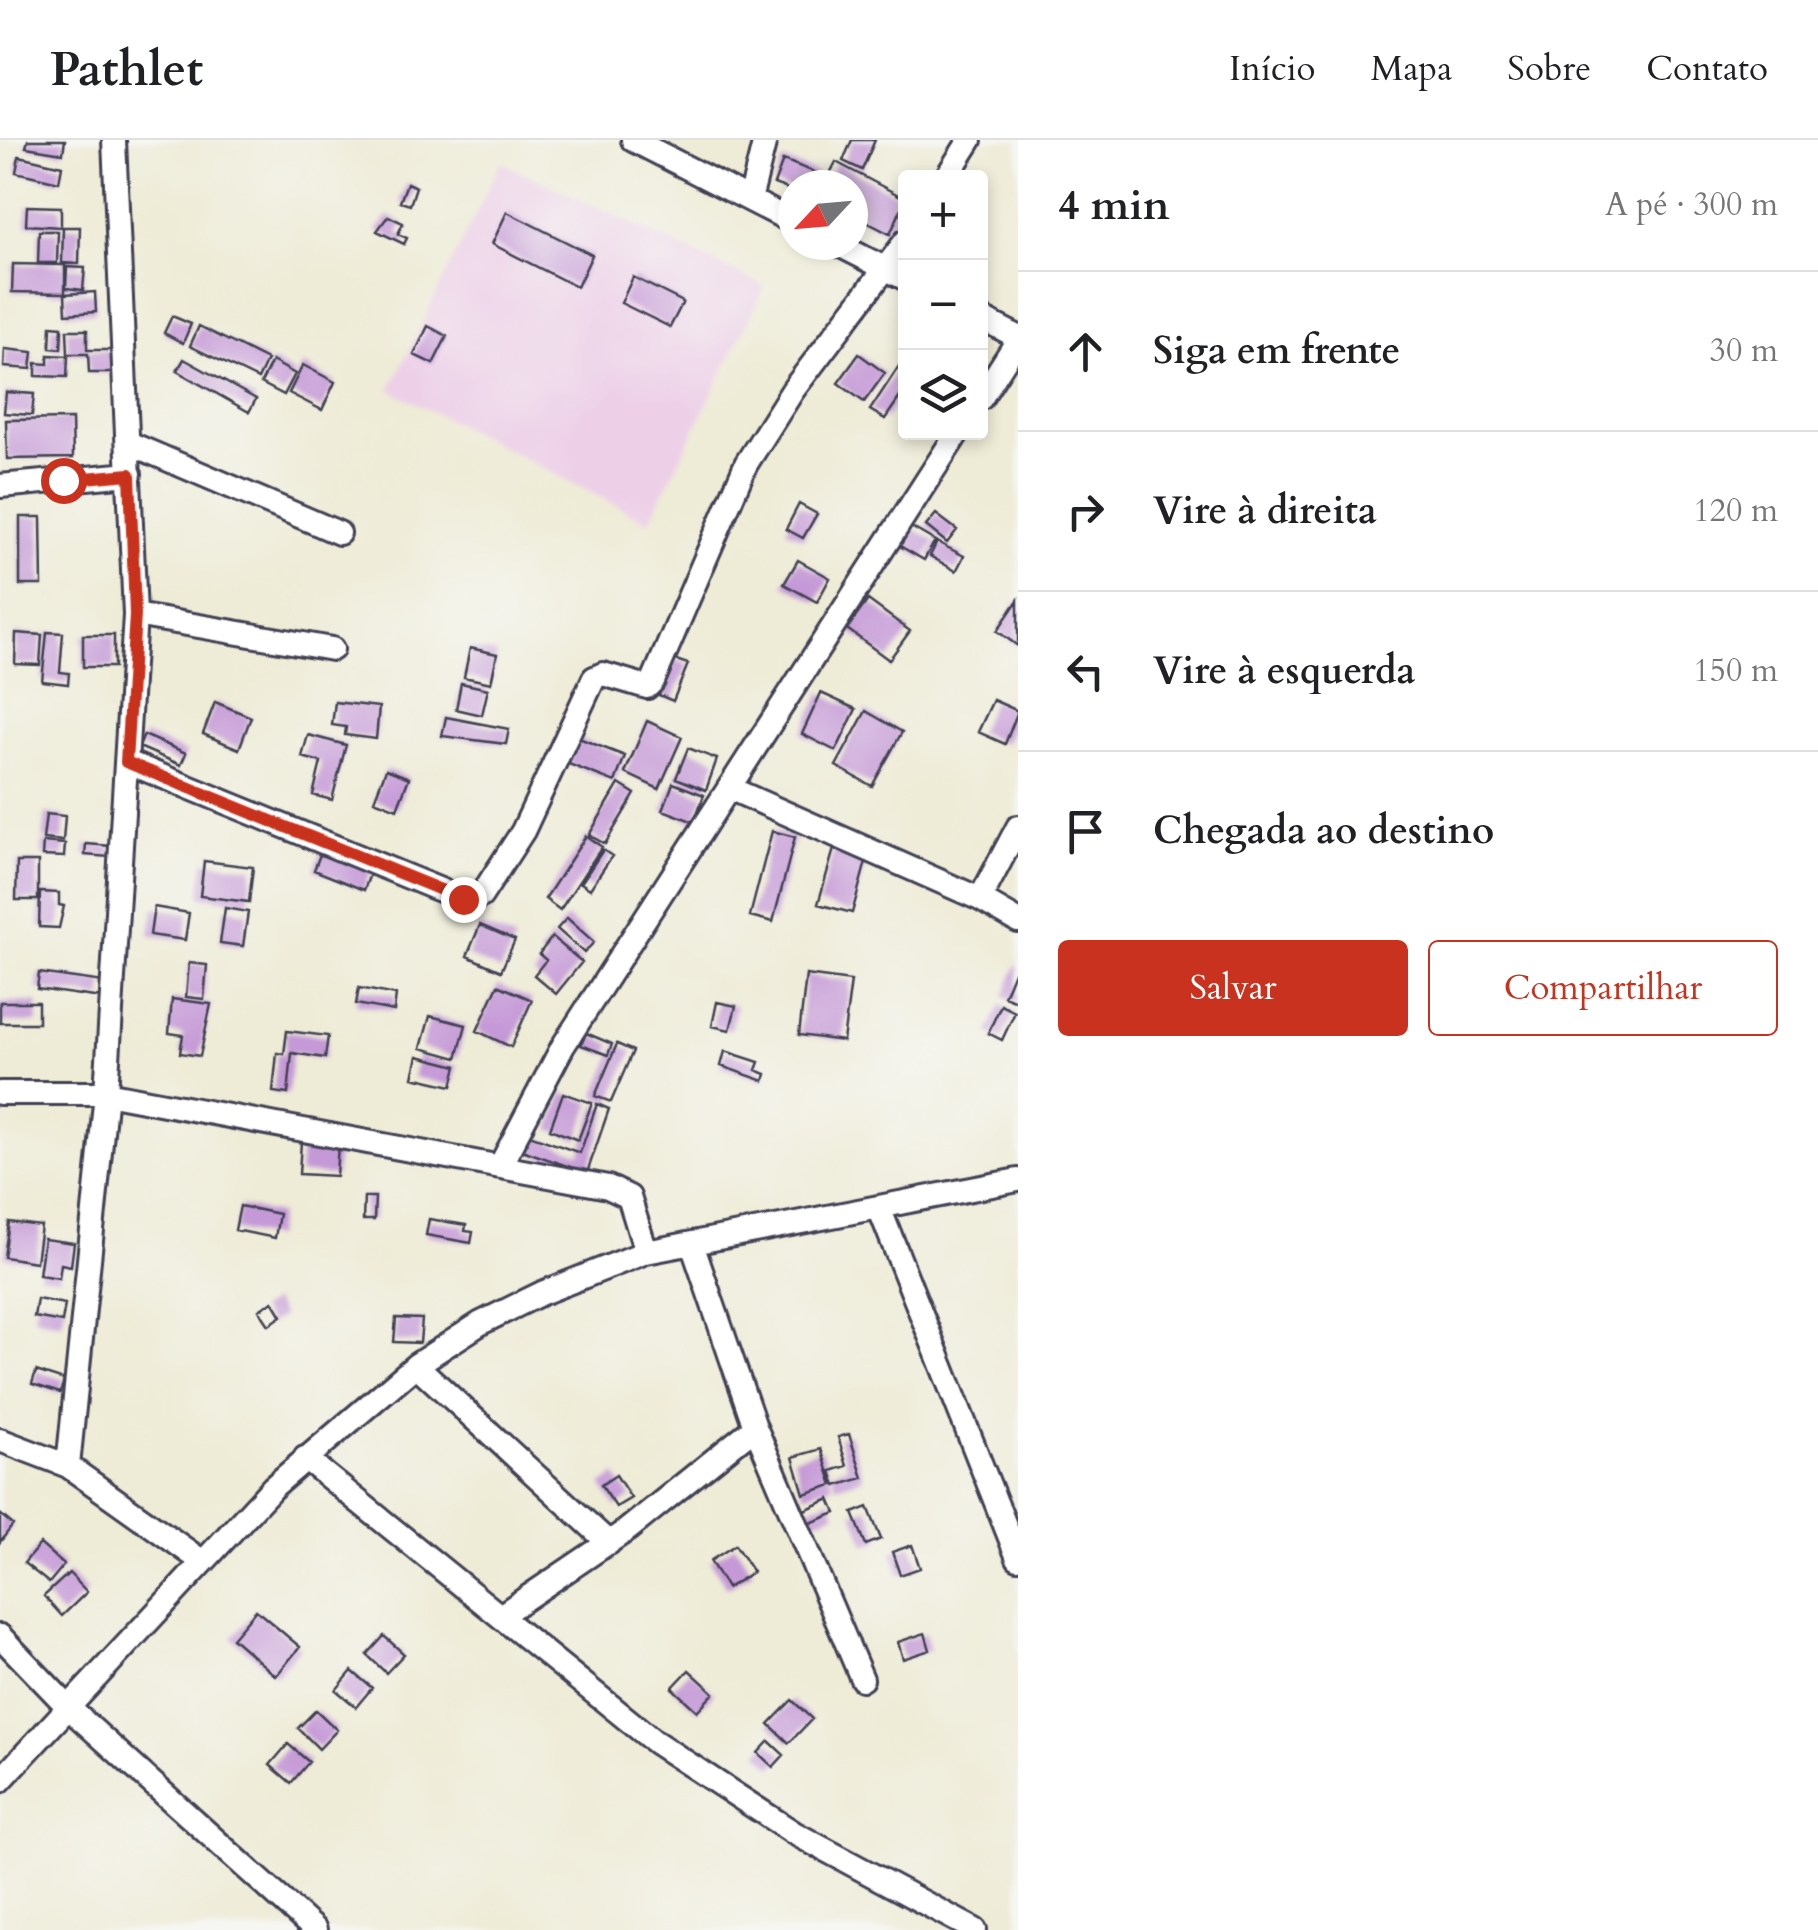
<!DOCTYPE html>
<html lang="pt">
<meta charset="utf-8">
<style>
body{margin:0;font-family:Cardo,serif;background:#f2f2f2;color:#202124}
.controls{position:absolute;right:30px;top:30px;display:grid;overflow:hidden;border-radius:10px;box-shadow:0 5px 15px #0003}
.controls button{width:90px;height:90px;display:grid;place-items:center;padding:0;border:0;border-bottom:2px solid #e0e0e0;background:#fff;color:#202124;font:50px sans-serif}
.compass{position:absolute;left:778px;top:30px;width:90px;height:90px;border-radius:50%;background:#fff;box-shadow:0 5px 15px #0003;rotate:244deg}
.stop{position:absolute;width:30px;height:30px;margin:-22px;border:8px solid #c8321e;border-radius:50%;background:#fff}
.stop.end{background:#c8321e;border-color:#fff;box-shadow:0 2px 10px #0008}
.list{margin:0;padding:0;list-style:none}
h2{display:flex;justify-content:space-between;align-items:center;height:130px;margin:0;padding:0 40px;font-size:42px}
h2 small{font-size:32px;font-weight:400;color:#757577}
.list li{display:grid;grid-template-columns:65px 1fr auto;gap:30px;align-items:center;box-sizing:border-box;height:160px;padding:0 40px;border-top:2px solid #e0e0e0}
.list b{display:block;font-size:38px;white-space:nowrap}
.list em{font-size:32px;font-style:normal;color:#757577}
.actions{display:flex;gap:20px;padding:30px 40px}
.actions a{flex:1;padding:22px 0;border:2px solid #c8321e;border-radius:10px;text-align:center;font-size:35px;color:#c8321e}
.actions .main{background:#c8321e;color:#fff}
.icon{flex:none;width:55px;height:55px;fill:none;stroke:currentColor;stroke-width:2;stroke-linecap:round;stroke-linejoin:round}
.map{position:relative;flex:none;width:1018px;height:1790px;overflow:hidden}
header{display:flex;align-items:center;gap:60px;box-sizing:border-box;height:140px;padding:0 50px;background:#fff;border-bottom:2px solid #e0e0e0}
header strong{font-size:48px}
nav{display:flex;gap:55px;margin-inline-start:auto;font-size:35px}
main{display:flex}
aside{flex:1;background:#fff}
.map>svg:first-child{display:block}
</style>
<header>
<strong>Pathlet</strong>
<nav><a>Início</a><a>Mapa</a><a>Sobre</a><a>Contato</a></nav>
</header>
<main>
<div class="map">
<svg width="1018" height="1790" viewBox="0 0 1018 1790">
<rect width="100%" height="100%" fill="#f6f6f2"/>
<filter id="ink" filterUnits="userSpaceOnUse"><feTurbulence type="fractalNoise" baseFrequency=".01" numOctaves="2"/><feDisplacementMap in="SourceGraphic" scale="20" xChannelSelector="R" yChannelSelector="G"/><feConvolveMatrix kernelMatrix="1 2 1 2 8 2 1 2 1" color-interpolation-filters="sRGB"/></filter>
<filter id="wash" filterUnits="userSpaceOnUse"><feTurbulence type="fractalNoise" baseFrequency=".0048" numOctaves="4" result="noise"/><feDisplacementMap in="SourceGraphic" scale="40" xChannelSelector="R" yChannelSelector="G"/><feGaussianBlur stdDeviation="2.25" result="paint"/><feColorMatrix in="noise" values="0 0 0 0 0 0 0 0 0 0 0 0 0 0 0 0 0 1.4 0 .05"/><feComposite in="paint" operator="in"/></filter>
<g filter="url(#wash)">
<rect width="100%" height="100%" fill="#eeebd6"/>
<!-- built -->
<path fill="#edd0e8" d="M501,22l264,124 -116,236 -259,-132z"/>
<g id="blocks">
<!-- building -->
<path fill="#c599d7" d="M28,0h37l-2,13 -37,-6z
M852,0h23l-13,30 -19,-9z
M19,16l43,10 -3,16 -43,-10z
M783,20l34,13 -4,12h-20v6l-19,-7z
M836,22l70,37 -16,35 -37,-19v-30h-29z
M407,43l9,4 -6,18 -10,-3z
M27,66l34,1v20l-35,-2z
M507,72l85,43 -15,32 -85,-43z
M388,76l15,7 -5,11 9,4 -3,6 -27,-13z
M63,87h17l-1,37 -17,-1z
M39,91h19l-1,32h-19z
M13,124l52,1v28l-53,-1z
M67,127l18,1 -2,22 -17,-2z
M633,137l50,25 -13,25 -49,-24z
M95,152l1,20 -30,2 -1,-20z
M172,176l19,8 -8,19 -19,-10z
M51,186l11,1 -1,22 -11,-1z
M199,186l68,34 -9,19 -68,-33z
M428,186l19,10 -14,28 -19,-9z
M67,190h20v20h30l1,23h-29l-1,-19h-20z
M5,209l28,3 -2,17 -27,-2z
M859,214l26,19 -21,29 -26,-19z
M48,215l20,1 -1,21 -31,-1v-13l12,1z
M184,219l72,40 -7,13 -72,-41z
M272,221l23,13 -11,21 -23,-12z
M901,223l5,3v22l-21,31 -15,-9z
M303,225l32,17 -13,28 -33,-17z
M6,252l28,2 -2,21 -28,-2z
M72,279l1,39 -66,1 -1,-39z
M799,364l18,10 -14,24 -17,-9z
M936,374l21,16 -10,13 -21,-17z
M20,377h21l1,68h-22z
M911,387l24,14 -11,19 -24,-14z
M937,402l27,14 -8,15 -26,-15z
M798,420l32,18 -13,24 -33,-18z
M868,460l42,31 -21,29 -42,-31z
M1018,460v46l-21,-15z
M47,492l16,1 -3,39 9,1 -1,11 -26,-3z
M16,493l26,2 -2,30 -25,-1z
M83,495h31v32h-31z
M470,508l27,6 -6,29 -27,-6z
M673,519l15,5 -15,37 -14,-6z
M461,543l27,6 -6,26 -26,-6z
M821,553l35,16 -20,42 -34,-17z
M993,560l25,11 -13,33 -27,-12z
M215,562l36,15 -12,32 -36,-15z
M335,562l44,5 -3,32 -31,-4 1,-8 -14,-2z
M866,571l36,21 -30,54 -36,-20z
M446,577l63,12 -3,15 -64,-8z
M647,581l35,16 -23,52 -34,-16z
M144,595l42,18 -5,12 -42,-18z
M308,595l38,10 -14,55 -19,-5 8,-33 -19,-5z
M576,597l49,19 -10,26 -49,-19z
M688,608l29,11 -11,31 -30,-12z
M386,629l23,9 -12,31 -23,-9z
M673,643l31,12 -10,27 -31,-12z
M619,644l16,10 -30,50 -16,-9z
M46,674l19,2 -2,25 -20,-2z
M772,691l23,6 -22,85 -23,-6z
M586,696l16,11 -42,63 -15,-11z
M326,699l50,19 -12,32 -50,-20z
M43,702l22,2 -1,13 -22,-1z
M86,704l25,2 -1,11 -25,-2z
M834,709l33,9 -15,55 -34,-9z
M603,710l9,6 -22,33 -9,-6z
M204,721l49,6 -4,35 -49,-6z
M17,722h21v38h-22z
M40,752l19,1v12l5,1 -5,22 -20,-1z
M154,767l35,6 -4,27 -35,-5z
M225,768l23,4 -5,34 -23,-3z
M567,778l27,24 -10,11 -27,-24z
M480,785l35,15 -14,31 -34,-15z
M552,797l30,25 -26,32 -22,-19 12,-15 -7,-6z
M1018,822v40l-14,-6z
M189,823l18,2 -3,34 -18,-2z
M39,833l65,9 -2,16 -65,-9z
M806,835l45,6 -8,60 -44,-6z
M498,845l34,15 -21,47 -34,-16z
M359,848l37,7 -2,16 -38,-7z
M172,859l39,5 -11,52 -20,-3 3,-18 -14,-2z
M0,862h38v21h-38z
M717,862l19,4 -6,24 -18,-4z
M1001,865l14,7 -13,28 -14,-7z
M430,876l36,9 -9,33 -36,-10z
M287,891l41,5 -3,22 -33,-5 -4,41 -15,-2 4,-39 7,1z
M586,893l26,11 -4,11 -27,-10z
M617,904l16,7 -22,51 -16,-6z
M725,911l34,11 -3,8 10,4 -2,7 -43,-15z
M418,916l39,10 -5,20 -39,-9z
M563,953l29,10 -14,37 -28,-11z
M597,964l12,5 -22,64 -68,-24 5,-16 56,20z
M301,1001l37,2 -2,33 -37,-2z
M364,1057h11l-1,23h-11z
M240,1066l39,8 -4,24 -40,-8z
M429,1079l37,6 -1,6 8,1 -2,11 -45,-8z
M9,1082l32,4 -5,36 -32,-5z
M44,1099l30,4 -3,23 -10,-2 -2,14 -20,-3z
M37,1159l28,5 -3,18 -28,-5z
M273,1161l9,15 -13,9 -10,-15z
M396,1178l26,1 -2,24 -26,-1z
M36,1231l28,9 -4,13 -28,-9z
M849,1294l14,44 -27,8 -5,-15 16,-5 -9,-29z
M821,1309l12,36 -29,9 -11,-37z
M616,1335l15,23 -15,9 -15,-22z
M830,1359l6,14 -28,11 -6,-13z
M868,1367l13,32 -15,6 -13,-32z
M0,1374l13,11 -13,17z
M40,1404l24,21 -15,18 -25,-20z
M735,1405l18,27 -26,16 -17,-27z
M912,1405l8,23 -20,7 -8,-23z
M69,1433l18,19 -25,24 -18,-20z
M256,1470l44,37 -24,29 -44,-38z
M925,1493l5,17 -27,9 -5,-17z
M384,1496l20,18 -18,19 -19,-18z
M689,1530l25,23 -17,18 -25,-23z
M352,1531l20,17 -16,19 -20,-17z
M792,1560l20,19 -23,24 -20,-19z
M316,1570l21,20 -18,19 -21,-21z
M769,1601l15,14 -11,12 -15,-14z
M288,1604l21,18 -18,21 -21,-18z"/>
</g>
</g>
<g filter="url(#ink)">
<use href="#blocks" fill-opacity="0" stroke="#414052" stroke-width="2.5"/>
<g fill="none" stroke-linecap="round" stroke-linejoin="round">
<!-- minor casing -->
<g stroke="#414052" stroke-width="28">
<path id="minor" d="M633,0l160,82
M946,38l24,-38
M750,60l15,-60
M839,105l67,34
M981,178l37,19
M981,258l37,-58
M129,303l210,90
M0,346l130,-12
M135,475l197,34
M127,622l328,134h26l42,-65 71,-153 9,-4 44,13 6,-6 93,-217 47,-74 113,-149
M729,648l251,111 38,22
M980,759l38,-72
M0,953h106l502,94 21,10 17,55
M501,1024l62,-118 395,-614
M880,1070l138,348
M693,1107l62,180 107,252
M416,1225l193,178
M0,1300l68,26 135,96
M305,1318l350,284 139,91 181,97
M68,1326l38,-373 29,-478 -21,-475
M500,1476l127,-86 128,-103
M0,1496l70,73 245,221
M0,1641l273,-294 143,-122 65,-42 61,-30 104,-41 372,-72"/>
</g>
<!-- minor -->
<use href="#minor" stroke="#fff" stroke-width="22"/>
</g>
</g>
<g fill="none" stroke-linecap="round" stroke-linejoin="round" filter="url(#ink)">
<!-- route -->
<path stroke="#c8321e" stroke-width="12" d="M63,340l67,-6 5,141 -9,147 337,137"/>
</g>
</svg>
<div class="controls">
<button>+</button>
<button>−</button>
<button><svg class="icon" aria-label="layers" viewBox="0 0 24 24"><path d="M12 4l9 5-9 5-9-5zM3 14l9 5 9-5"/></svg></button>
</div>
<svg class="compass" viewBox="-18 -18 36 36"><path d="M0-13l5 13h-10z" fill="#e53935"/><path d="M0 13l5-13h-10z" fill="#757577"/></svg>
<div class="stop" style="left:63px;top:340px"></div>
<div class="stop end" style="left:463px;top:759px"></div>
</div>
<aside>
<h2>4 min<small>A pé · 300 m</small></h2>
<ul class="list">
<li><svg class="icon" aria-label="ahead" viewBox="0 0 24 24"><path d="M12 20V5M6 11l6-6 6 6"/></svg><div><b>Siga em frente</b></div><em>30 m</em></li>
<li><svg class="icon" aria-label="right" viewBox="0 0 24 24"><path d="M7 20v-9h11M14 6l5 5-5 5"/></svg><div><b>Vire à direita</b></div><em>120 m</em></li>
<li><svg class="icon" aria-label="left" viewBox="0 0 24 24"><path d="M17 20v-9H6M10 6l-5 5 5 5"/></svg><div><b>Vire à esquerda</b></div><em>150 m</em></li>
<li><svg class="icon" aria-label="arrive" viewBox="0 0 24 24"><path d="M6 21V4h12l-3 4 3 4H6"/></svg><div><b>Chegada ao destino</b></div></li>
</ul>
<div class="actions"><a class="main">Salvar</a><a>Compartilhar</a></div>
</aside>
</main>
